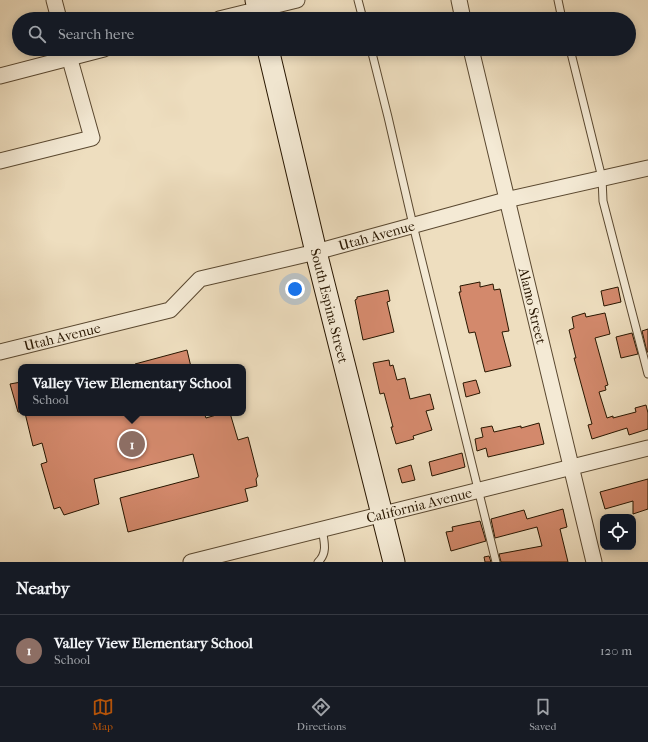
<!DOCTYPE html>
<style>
body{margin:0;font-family:"IM FELL French Canon",serif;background:#242831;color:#f1f3f6}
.controls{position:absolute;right:12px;bottom:12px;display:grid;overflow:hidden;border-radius:8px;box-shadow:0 2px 10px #0003}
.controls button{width:36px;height:36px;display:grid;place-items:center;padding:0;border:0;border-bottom:1px solid #363941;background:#171b24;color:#f1f3f6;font:20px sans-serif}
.you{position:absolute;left:295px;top:289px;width:14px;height:14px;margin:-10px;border:3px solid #fff;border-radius:50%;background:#1a73e8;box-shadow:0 0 0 6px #1a73e833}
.badge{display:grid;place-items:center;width:26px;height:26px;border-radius:50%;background:#b45309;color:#fff;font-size:13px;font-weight:700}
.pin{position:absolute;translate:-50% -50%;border:2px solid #fff;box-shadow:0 1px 4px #0006}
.popup{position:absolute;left:18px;top:364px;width:228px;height:52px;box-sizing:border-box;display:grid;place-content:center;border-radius:8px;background:#171b24;filter:drop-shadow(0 1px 3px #0005);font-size:13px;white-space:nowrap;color:#9ea1a6}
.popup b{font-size:15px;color:#f1f3f6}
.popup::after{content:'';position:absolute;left:50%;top:100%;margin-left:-8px;border:8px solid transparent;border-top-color:#171b24}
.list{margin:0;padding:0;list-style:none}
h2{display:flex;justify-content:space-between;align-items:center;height:52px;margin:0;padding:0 16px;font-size:17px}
h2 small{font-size:13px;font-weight:400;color:#9ea1a6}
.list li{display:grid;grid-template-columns:26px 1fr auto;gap:12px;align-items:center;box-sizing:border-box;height:72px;padding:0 16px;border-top:1px solid #363941}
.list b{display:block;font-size:15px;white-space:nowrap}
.list p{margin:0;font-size:13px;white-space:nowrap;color:#9ea1a6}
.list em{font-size:13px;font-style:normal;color:#9ea1a6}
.icon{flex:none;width:22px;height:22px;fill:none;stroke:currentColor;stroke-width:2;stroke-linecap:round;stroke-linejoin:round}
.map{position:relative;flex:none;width:648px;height:562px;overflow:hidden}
.search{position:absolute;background:#171b24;box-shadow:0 2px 10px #0003;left:12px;right:12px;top:12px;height:44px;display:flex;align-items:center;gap:10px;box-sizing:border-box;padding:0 14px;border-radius:22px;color:#9ea1a6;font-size:15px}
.sheet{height:124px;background:#171b24}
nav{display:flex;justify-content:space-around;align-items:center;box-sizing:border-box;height:56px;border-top:1px solid #363941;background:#171b24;font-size:11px;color:#9ea1a6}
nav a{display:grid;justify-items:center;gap:2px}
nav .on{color:#b45309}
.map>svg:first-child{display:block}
</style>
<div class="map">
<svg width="648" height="562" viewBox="0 0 648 562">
<rect width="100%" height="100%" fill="#eedebf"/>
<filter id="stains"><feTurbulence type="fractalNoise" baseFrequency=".005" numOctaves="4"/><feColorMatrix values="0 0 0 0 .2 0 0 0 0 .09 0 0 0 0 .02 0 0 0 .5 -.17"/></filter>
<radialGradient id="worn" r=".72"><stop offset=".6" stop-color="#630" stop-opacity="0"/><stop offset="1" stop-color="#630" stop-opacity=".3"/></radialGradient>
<!-- building -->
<path fill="#d3896c" stroke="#281600" d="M480,282v5l13,-3 1,6 6,-1 9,42 -7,1 9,34 -26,6 -10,-40 -6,1 -10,-41h2l-1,-6z
M618,287l3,15 -17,4 -3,-15z
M388,290l2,11 -3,1 7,30 -31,8 -8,-40 2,-1v-2z
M585,313l1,4 19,-4 5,21 -15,4 13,47 -3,1 1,4 -7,2 8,26 6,-2v2l23,-6 -1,-4 11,-3 2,8v16l-19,6 -2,-7 -35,11 -4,-14 4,-1 -18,-66h2l-7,-28 5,-2 -2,-11z
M648,329v23h-1l-5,-21z
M632,333l6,21 -17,4 -5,-21z
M187,350l4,17h-56v-3z
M389,360l1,6 3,-1 4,15 8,-2 5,21 20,-5 4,15 -8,2 6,19 -19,6 1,3 -18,5 -5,-17h2l-9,-34 -4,1 -7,-31z
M476,380l4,13 -14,4 -3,-14z
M21,382v30h-3l-8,-28z
M25,413h179l2,5 17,-5h7l8,27 10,-3 10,39 -2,3 1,7 -12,3 3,12 -120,31 -8,-34 79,-21 -6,-23 -99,25 5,25 -35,11 -4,-8 -6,2 -13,-45 6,-2 -5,-19 -9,3z
M539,423l5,21 -56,13 -2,-9 -9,3 -2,-12 8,-2 -2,-9 11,-2 2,6 27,-6v2z
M462,453l3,14 -33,9 -3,-14z
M411,465l4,15 -13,3 -4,-14z
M648,479v30l-15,5v-13l-28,8 -5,-17z
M563,509l4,18 -7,2 8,33h-67l-2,-8 43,-8 -5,-19 -42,11 -4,-19 33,-9 3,9z
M480,521l6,20 -35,10 -5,-19 7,-1 -1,-4z
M489,556l2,6h-6l-1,-5z"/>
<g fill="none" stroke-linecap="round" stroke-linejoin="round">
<!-- lane casing -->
<g stroke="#5a4830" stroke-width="9">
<path id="lane" d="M358,0l5,19
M558,0l4,19
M371,49l17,68 25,108 83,337
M570,49l32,129 1,23 45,173
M318,562c10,-9 6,-21 4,-33"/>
</g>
<!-- street casing -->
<g stroke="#5a4830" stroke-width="17">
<g id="street">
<path d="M54,0l5,19"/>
<path d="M459,0l4,19"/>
<path d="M219,19l78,-19"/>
<path id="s1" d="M471,49l123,513"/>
<path d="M0,76l104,-27"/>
<path d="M0,161l92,-23 -25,-89"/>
<path id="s2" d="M0,352l170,-42 30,-31 116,-27 190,-52 142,-32"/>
<path id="s3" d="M191,562l457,-114"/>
</g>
</g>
<!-- secondary casing -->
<g stroke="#281600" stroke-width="23">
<g id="secondary">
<path d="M256,0l5,19"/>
<path id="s4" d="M268,49l48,203 78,310"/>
</g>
</g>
<!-- lane -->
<use href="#lane" stroke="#f4ead5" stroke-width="7"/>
<!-- street -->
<use href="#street" stroke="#f4ead5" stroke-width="15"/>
<!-- secondary -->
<use href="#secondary" stroke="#f4ead5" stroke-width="21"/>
</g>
<g text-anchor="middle" stroke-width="3.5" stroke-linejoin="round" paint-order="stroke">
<!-- street labels -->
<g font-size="14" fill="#281600" stroke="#f4ead5">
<text dy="5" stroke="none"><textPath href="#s2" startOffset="400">Utah Avenue</textPath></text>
<text dy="5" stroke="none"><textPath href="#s4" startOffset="264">South Espina Street</textPath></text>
<text dy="5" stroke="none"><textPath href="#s1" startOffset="264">Alamo Street</textPath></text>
<text dy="5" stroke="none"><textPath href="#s2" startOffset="64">Utah Avenue</textPath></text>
<text dy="5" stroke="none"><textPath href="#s3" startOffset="235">California Avenue</textPath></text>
</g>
</g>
<rect width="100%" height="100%" filter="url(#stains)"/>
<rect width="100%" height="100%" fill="url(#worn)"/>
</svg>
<div class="controls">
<button><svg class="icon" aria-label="locate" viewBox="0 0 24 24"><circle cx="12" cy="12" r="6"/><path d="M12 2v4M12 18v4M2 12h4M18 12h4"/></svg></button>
</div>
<div class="you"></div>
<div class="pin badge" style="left:132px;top:444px;background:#8d6e63">1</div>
<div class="popup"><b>Valley View Elementary School</b>School</div>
<div class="search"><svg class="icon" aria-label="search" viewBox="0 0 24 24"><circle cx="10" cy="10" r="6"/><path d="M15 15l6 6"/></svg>Search here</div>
</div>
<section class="sheet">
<h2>Nearby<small></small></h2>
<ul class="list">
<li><span class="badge" style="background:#8d6e63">1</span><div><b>Valley View Elementary School</b><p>School</p></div><em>120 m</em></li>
</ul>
</section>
<nav>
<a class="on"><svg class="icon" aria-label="map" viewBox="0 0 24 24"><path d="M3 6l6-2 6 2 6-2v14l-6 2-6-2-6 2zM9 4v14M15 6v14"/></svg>Map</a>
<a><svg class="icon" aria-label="directions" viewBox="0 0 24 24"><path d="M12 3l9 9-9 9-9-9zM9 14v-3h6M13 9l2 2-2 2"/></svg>Directions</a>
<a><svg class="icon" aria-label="saved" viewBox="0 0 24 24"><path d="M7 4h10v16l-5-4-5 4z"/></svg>Saved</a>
</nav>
